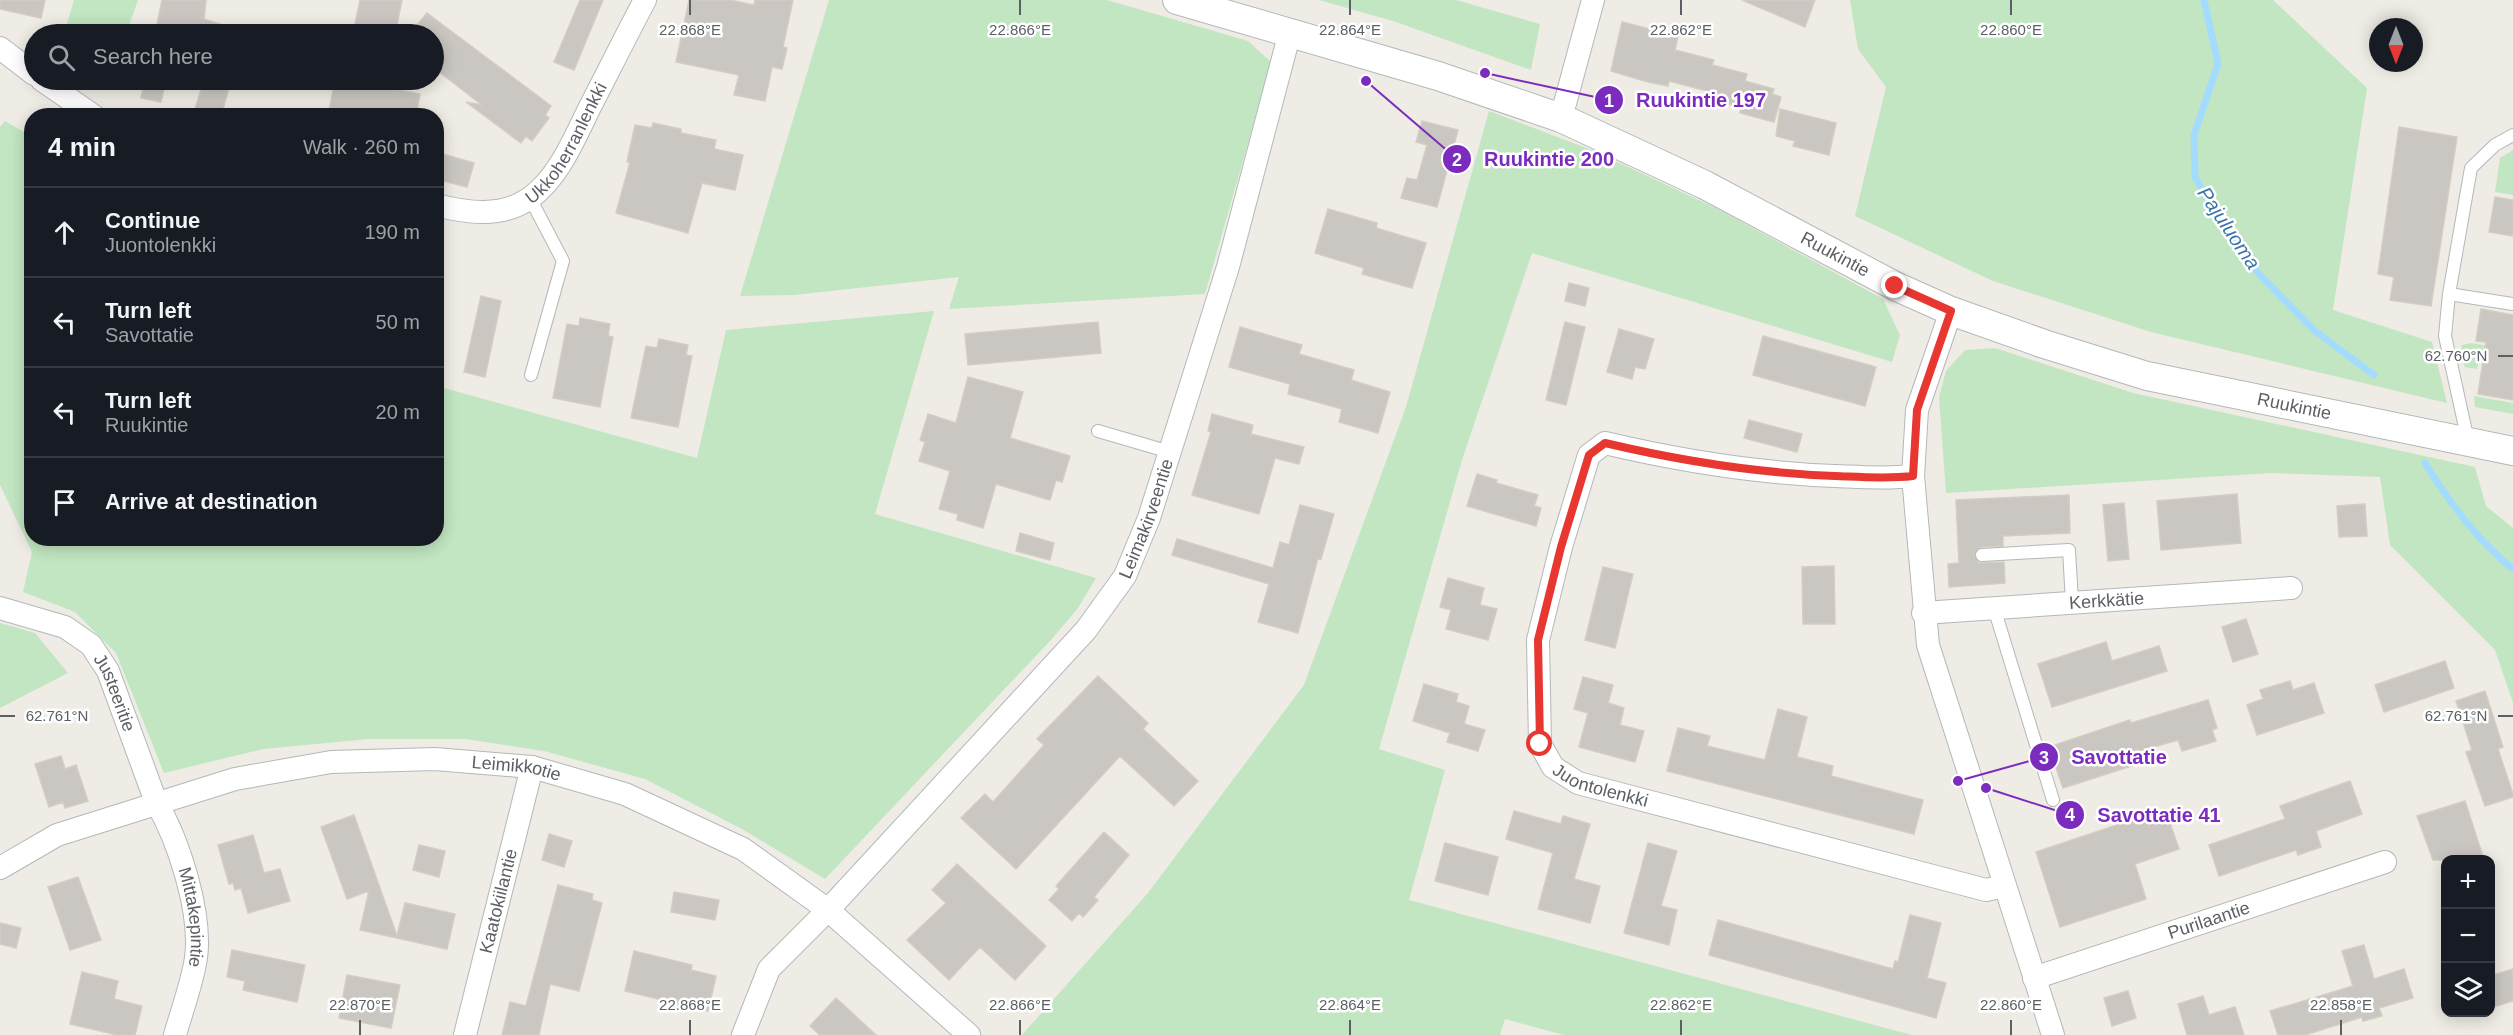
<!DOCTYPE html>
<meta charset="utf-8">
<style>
body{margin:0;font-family:Helvetica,sans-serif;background:#20242c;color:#f1f3f6}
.controls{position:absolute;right:18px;bottom:18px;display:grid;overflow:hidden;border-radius:12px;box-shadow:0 3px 15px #0003}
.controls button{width:54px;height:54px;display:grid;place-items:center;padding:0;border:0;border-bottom:2px solid #363941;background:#171b24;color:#f1f3f6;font:30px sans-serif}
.compass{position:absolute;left:2369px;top:18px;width:54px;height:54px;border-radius:50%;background:#171b24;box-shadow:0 3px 15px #0003;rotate:180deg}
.stop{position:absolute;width:18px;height:18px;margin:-14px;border:4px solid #e83630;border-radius:50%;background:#fff}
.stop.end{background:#e83630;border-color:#fff;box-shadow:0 2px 6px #0008}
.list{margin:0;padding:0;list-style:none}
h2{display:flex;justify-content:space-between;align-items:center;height:78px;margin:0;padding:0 24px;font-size:26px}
h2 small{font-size:20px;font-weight:400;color:#9ea1a6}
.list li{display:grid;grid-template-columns:39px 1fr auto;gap:18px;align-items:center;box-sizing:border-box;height:90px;padding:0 24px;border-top:2px solid #363941}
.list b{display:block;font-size:22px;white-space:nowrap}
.list p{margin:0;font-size:20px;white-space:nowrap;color:#9ea1a6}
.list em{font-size:20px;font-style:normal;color:#9ea1a6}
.icon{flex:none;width:33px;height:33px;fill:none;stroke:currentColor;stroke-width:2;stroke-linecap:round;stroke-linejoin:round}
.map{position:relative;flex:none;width:2513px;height:1035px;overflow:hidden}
.search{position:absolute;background:#171b24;box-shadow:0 3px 15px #0003;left:24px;top:24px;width:420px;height:66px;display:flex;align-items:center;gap:15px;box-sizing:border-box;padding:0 21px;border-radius:33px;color:#9ea1a6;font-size:22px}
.panel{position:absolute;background:#171b24;box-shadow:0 3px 15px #0003;left:24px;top:108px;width:420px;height:438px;border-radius:24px}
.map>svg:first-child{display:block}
</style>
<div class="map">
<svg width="2513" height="1035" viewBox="0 0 2513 1035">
<rect width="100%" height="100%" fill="#eeece4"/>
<!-- green -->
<path fill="#c2e6c1" d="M74,0h64l-12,34h-62z
M829,0h278l141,41 23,21 -66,232 -256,15 10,-32 -165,18 -54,1z
M1319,0h137l84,24 -9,46 -138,-49z
M1850,0h423l94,88 -34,222 99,32 15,61 -296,-71 -158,-51 -138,-65 31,-129 -28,-38z
M1489,111l105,40 124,58 165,90 17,36 -8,27 -360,-109 -70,207 -83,289 66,21 -36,130 503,135h-348l-59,-16 -5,16h-478l126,-142 156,-208 102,-278z
M5,121l26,15 1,402h404l1,-152 260,72 29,-128 208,-19 -59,203 221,64 -18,30 -28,33 -225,238 -83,-50 -97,-50 -101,-28 -79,-12h-96l-106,10 -99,24 -48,-120 -41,-41 -52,-20 9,-40 -32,-67v-358z
M2513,150v45l-18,-3 5,-34z
M2471,343l42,7v15l-34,-6 -2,10 -12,-2 -5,-13 2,-9z
M1995,348l138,45 342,74 11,39 27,22v175l-18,-53 -105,-105 -10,-68 -108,-4 -326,20 -7,-96 7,-26 19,-21z
M2474,396l39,7v11l-38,-7z
M0,623l35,10 33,40 -68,35z"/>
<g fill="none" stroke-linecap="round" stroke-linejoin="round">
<!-- stream -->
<path stroke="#a4dcfe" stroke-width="7" d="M2204,0l14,64 -24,71 1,42 23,41 40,55 57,58 59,44
M2425,463c25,40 51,76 88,106"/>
</g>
<!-- building -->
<path fill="#cac6c1" stroke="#d3cdc2" stroke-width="1.5" d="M0,0h45l-4,18 -41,-9z
M162,0h44l-2,19 37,12v3h-86z
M360,0h42l-7,34h-42z
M580,0h23l-29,70 -20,-8z
M689,0h41l24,5 1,-5h38l-10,47 4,1 -5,21 -10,-2 -7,34 -31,-6 5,-20 -63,-13z
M1742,0h73l-10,27z
M427,13l124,93 -6,9 4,3 -17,23 -6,-5 -5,7 -55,-41 16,3 -48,-37v-34h-24z
M1622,22l56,14 -3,14 39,10 -2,5 35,9 -2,7 29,8 -2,5 9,3 -7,25 -34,-9 1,-5 -36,-11 2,-6 -38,-10 -1,5 -20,-4 -37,-11z
M145,80h21l-5,22 -20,-4z
M204,80h27l-10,36h-28z
M335,80h34l-1,4 52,10 -4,22h-88z
M1780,109l56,14 -7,32 -36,-9 2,-5 -19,-5z
M1422,121l36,9 -21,77 -36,-9 6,-20 10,2 10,-35 -11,-3z
M653,123l28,6v4l35,7 -2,9 29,6 -8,35 -33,-7 -14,50 -72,-20 14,-51h-3l8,-37 17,3z
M2399,127l58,10 -26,169 -41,-6 4,-23 -16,-3z
M436,152l38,11 -7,24 -31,-8z
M2495,197l18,3v36l-24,-4z
M1328,209l49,14 -1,5 50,15 -14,45 -50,-14 2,-6 -49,-15z
M1569,283l20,5 -4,18 -20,-5z
M481,296l20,5 -16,76 -21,-5z
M2481,309l32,6v85l-35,-6 8,-52 -10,-1z
M580,318l30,6 -2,12 5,1 -13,70 -47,-9 14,-74 12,2z
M1098,322l3,31 -133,12 -3,-31z
M1565,322l20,5 -19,78 -20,-5z
M1240,327l62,18 -3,9 55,16 -3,10 39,12 -12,41 -39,-11 3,-13 -54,-15 2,-10 -61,-17z
M1619,329l35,10 -9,30 -10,-2 -3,12 -25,-7z
M1763,336l113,31 -11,39 -112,-31z
M659,339l29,6 -2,10 6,1 -14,71 -47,-9 15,-72 11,2z
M968,377l55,15 -13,46 60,18 -8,26 -6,-2 -6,20 -54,-16 -13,44 -26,-8 1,-6 -19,-5 11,-38 -31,-10 6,-19 -5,-2 8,-26 28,9z
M1212,414l41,11 -2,9 53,13 -5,17 -24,-6 -16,56 -67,-19 19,-63 -3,-1z
M1749,420l53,14 -5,18 -53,-14z
M1477,474l20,6 -1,3 42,12 -4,11 7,2 -5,18 -69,-20z
M2237,494l4,49 -80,7 -4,-49z
M2069,495l1,38 -67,3v10l-22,1 -7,8 5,8 25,-1 1,21 -56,4 -1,-23 11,-1 -3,-63z
M2124,503l5,56 -21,2 -5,-56z
M2365,504l2,32 -28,1 -2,-31z
M1300,505l34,9 -13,45 -3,-1 -20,75 -40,-11 11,-38 -97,-29 5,-16 96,29 7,-26 9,3z
M1020,533l34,10 -4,17 -34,-9z
M1834,566l1,58h-32l-1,-57z
M1603,567l30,7 -18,74 -30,-8z
M1448,578l36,10 -4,17 17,4 -9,31 -42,-11 5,-19 -11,-3z
M2246,619l12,35 -25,8 -11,-35z
M2106,642l6,19 47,-15 8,25 -115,36 -14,-43z
M2445,661l9,27 -70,24 -9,-27z
M1098,676l50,47 -5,6 55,52 -24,25 -54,-50 -104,113 -55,-51 24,-24 8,8 51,-57 -7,-6z
M1583,677l30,8 -5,18 16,5 -4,17 24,6 -9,31 -56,-15 9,-34 -14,-4z
M2290,681l3,9 21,-7 10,30 -67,22 -10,-30 16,-6 -3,-9z
M1424,684l34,10 -2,8 13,4 -5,18 21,6 -7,21 -31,-9 3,-9 -37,-12z
M2485,691l18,56 -5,2 15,45v3l-28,9 -19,-54 6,-2 -16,-49z
M2208,700l9,28 -5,2 4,11 -34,10 -4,-11 -38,11 4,11 -81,26 -14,-41 81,-27 1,3z
M1778,709l29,8 -10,40 36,9 -2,10 92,24 -9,34 -247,-63 11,-43 32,8 -3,10 58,14z
M61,756l4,13 11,-4 12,36 -23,7 -2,-6 -14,5 -14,-43z
M2350,781l12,33 -46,17 5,16 -23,8 -2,-5 -77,26 -10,-31 76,-26 -5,-13z
M2465,801l19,59h-51l-16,-44z
M2165,809l14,40 -44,15 11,35 -86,28 -24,-75z
M1514,811l47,13 2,-8 27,8 -16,55 26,7 -10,37 -52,-14 15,-56 -47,-14z
M354,815l43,121 8,-33 50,11 -8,35 -87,-19 9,-39 -22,8 -26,-72z
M1104,832l25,23 -35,42 4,3 -15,17 -4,-4 -7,8 -23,-21 10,-11 -3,-3z
M549,834l23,7 -8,26 -22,-7z
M253,835l11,38 16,-4 10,32 -42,12 -7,-25 -6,2 -2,-7 -4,1 -11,-39z
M1445,843l53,14 -10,38 -53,-14z
M1648,843l29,8 -16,55 16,4 -8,35 -45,-12z
M419,845l26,6 -6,26 -26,-7z
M957,864l89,82 -31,34 -35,-33 -31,33 -42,-40 39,-37 -14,-13z
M78,877l23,63 -31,10 -22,-63z
M558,885l35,9 -1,6 10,3 -23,88 -29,-7 -11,51h-37l8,-33 16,4z
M674,892l45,8 -4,20 -44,-8z
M1910,915l31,8 -14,55 19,5 -10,35 -227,-63 9,-35 175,49 2,-8 3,1z
M0,923l21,5 -5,20 -16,-4z
M2364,945l10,34 30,-10 9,29 -34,10 3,8 -19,5 -1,-4 -57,18h-27l-8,-24 83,-25 -11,-35z
M232,950l73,15 -8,37 -54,-12 2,-9 -18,-4z
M634,951l58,14 -1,5 25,6 -8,35 -83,-20z
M2513,969v32l-23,7v-32z
M82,972l36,9 -4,18 28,7 -7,29h-18l-47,-11z
M347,975l53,10 -9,43 -52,-10z
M2128,991l8,27 -24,8 -8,-28z
M2203,996l6,19 26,-8 9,28h-57l-9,-31z
M836,998l40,37h-56l-10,-9z"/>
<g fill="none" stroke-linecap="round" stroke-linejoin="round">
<!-- service casing -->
<g stroke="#b4b7bb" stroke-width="14">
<path id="service" d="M530,198l33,63 -32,114
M2449,294l64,10
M1098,431l72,21
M2468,441l-23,-105 4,-42 22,-126 24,-23 18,-10
M1982,555l87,-5 3,52
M1994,608l59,192"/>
</g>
<!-- minor casing -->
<g stroke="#b4b7bb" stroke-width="24">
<g id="minor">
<path d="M0,48l34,26"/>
<path d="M42,80l52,36"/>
<path d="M1561,118l32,-118"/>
<path id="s1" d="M436,205c31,8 66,13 94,-7 30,-21 46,-64 62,-95 18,-35 35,-69 53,-103"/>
<path d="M1951,311l-34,99 -4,66 15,169 125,390"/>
<path id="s2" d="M1913,476c-26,3 -52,1 -78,0 -78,-3 -154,-15 -230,-33l-16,12 -28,92 -23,93 2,104 13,23 25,16 408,107 18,-4"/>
<path id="s3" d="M0,608l65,19 26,18 17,26 48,131c23,39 46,111 40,156 -4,26 -14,52 -21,77"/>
<path id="s4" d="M1923,613l368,-25"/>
<path id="s5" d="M0,868l57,-33 178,-56 96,-17 104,-3 97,8 93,27 118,55 85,61 141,125"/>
<path id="s6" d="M2034,978l351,-116"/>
<path id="s7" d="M465,1035l67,-268"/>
<path id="s8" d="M743,1035l26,-66 59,-59 258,-280 39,-54 24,-58 79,-251 62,-235"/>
</g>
</g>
<!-- tertiary casing -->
<g stroke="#b4b7bb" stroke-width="30">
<g id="tertiary">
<path id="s9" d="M1177,0l261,76 123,42 144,67 190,101 56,25 93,33 103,32 366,75"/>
</g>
</g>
<!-- service -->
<use href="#service" stroke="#fff" stroke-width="12"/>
<!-- minor -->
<use href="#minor" stroke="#fff" stroke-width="22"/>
<!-- tertiary -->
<use href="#tertiary" stroke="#fff" stroke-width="28"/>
</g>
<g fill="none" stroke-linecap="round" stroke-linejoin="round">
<!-- route -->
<path stroke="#e83630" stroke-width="8" d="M1540,744l-2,-104 23,-93 28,-92 16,-12c76,18 152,30 230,33 26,1 52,3 78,0l4,-66 34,-99 -56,-25"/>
</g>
<!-- ticks -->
<path fill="none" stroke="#5c6065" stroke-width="2" d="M690,0v15M1020,0v15M1350,0v15M1681,0v15M2011,0v15M2498,356h15M0,716h15M2498,716h15M360,1020v15M690,1020v15M1020,1020v15M1350,1020v15M1681,1020v15M2011,1020v15M2341,1020v15"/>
<g text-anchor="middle" stroke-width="5" stroke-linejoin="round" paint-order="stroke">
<!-- street labels -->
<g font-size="18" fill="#5c6065" stroke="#fff">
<text dy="6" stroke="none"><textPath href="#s1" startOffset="164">Ukkoherranlenkki</textPath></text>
<text dy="6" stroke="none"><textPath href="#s9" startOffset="708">Ruukintie</textPath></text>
<text dy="6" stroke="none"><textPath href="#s9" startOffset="1194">Ruukintie</textPath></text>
<text dy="6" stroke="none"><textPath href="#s8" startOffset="663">Leimakirveentie</textPath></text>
<text dy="6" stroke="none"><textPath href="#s4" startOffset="184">Kerkkätie</textPath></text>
<text dy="6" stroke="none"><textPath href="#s3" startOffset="153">Justeeritie</textPath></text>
<text dy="6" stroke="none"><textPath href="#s5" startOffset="536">Leimikkotie</textPath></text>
<text dy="6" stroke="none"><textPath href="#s2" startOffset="705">Juontolenkki</textPath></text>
<text dy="6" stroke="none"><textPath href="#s7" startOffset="138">Kaatokiilantie</textPath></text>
<text dy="6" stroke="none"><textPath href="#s3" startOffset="392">Mittakepintie</textPath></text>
<text dy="6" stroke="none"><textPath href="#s6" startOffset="184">Purilaantie</textPath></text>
</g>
<!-- water labels -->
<g font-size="20" font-style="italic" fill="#3e77a7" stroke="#fff">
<text transform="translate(2229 228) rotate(56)" y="7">Pajuluoma</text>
</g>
</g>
<g font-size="15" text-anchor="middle" fill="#5c6065" stroke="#fff" stroke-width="5" stroke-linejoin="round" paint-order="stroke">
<text x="690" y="35">22.868°E</text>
<text x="1020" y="35">22.866°E</text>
<text x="1350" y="35">22.864°E</text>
<text x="1681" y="35">22.862°E</text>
<text x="2011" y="35">22.860°E</text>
<text x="2456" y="361">62.760°N</text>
<text x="2456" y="721">62.761°N</text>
<text x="57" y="721">62.761°N</text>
<text x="360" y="1010">22.870°E</text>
<text x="690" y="1010">22.868°E</text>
<text x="1020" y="1010">22.866°E</text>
<text x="1350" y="1010">22.864°E</text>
<text x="1681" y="1010">22.862°E</text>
<text x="2011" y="1010">22.860°E</text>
<text x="2341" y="1010">22.858°E</text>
</g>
<!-- callouts -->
<path fill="none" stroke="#7b2cbf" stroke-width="2" d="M1485 73L1609 100M1366 81L1457 159M1958 781L2044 757M1986 788L2070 815"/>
<g fill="#7b2cbf" stroke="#fff" stroke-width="2">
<circle cx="1485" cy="73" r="6"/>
<circle cx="1366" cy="81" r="6"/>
<circle cx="1958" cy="781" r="6"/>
<circle cx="1986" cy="788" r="6"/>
<circle cx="1609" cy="100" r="15"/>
<circle cx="1457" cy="159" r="15"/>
<circle cx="2044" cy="757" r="15"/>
<circle cx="2070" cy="815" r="15"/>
</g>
<g font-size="18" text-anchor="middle" font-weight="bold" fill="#fff">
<text x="1609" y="107">1</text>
<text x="1457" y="166">2</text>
<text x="2044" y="764">3</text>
<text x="2070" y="821">4</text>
</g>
<g font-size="20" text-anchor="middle" font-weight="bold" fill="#7b2cbf" stroke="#fff" stroke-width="5" stroke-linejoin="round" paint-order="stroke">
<text x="1701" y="107">Ruukintie 197</text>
<text x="1549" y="166">Ruukintie 200</text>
<text x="2119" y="764">Savottatie</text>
<text x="2159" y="822">Savottatie 41</text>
</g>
</svg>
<div class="controls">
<button>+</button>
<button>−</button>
<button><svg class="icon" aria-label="layers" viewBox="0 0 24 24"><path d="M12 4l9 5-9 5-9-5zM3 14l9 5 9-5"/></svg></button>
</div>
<svg class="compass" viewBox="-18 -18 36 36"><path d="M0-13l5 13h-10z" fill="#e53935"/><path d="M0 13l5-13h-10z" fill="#9ea1a6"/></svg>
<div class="stop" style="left:1540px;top:744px"></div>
<div class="stop end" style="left:1895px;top:286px"></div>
<div class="search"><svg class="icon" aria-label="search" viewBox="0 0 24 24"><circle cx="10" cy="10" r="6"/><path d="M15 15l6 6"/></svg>Search here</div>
<section class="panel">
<h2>4 min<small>Walk · 260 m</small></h2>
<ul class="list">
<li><svg class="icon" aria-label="ahead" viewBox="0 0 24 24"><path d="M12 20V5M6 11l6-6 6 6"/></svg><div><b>Continue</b><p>Juontolenkki</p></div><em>190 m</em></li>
<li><svg class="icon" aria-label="left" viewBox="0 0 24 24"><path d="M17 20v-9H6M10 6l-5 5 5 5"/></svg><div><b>Turn left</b><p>Savottatie</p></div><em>50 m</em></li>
<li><svg class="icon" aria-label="left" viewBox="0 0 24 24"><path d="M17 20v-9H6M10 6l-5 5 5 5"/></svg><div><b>Turn left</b><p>Ruukintie</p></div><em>20 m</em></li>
<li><svg class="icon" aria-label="arrive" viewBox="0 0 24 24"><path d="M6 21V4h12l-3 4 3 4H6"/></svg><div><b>Arrive at destination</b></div></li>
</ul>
</section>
</div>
